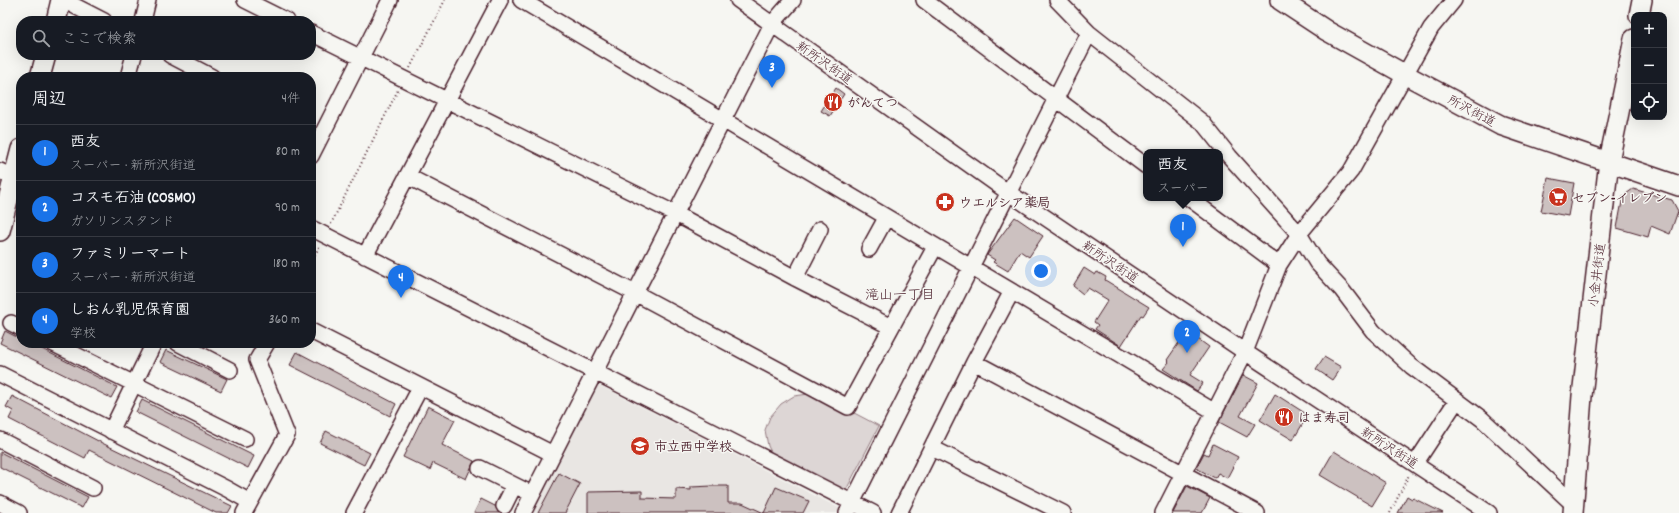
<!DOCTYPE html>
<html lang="ja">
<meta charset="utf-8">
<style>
body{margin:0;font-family:Dekko,"Klee One",sans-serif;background:#20242c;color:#f1f3f6}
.controls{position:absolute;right:12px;top:12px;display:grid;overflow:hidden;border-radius:8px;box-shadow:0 4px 16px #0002}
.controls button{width:36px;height:36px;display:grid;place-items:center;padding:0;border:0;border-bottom:1px solid #363941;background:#171b24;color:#f1f3f6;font:20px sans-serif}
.you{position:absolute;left:1041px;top:271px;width:14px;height:14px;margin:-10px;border:3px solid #fff;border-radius:50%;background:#1a73e8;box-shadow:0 0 0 6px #1a73e833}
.badge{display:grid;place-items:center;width:26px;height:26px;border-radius:50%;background:#1a73e8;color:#fff;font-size:13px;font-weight:700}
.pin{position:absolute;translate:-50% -33px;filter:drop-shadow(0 1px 2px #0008)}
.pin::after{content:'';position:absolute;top:21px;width:14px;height:12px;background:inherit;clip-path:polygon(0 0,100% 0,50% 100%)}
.popup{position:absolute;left:1143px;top:149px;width:80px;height:52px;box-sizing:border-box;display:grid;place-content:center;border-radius:8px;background:#171b24;filter:drop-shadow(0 1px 3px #0005);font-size:13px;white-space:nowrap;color:#9ea1a6}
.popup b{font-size:15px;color:#f1f3f6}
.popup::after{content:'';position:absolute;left:50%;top:100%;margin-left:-8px;border:8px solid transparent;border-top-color:#171b24}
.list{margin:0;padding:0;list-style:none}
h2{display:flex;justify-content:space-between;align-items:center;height:52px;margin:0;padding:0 16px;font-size:17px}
h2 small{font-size:13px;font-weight:400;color:#9ea1a6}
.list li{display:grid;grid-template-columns:26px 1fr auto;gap:12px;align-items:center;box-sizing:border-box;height:56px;padding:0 16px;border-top:1px solid #363941}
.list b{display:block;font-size:15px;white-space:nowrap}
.list p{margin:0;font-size:13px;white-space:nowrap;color:#9ea1a6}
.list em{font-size:13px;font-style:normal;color:#9ea1a6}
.icon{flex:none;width:22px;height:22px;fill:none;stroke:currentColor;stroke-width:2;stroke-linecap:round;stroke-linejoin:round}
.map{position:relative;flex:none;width:1679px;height:513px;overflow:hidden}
.search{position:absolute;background:#171b24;box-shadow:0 4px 16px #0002;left:16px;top:16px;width:300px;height:44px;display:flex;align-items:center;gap:10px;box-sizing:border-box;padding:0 14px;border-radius:16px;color:#9ea1a6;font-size:15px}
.panel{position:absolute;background:#171b24;box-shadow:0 4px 16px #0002;left:16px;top:72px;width:300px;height:276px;border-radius:16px}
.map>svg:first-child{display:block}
</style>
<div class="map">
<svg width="1679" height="513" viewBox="0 0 1679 513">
<rect width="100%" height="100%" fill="#f6f6f2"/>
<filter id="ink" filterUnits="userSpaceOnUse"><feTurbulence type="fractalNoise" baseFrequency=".025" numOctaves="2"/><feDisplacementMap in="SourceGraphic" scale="8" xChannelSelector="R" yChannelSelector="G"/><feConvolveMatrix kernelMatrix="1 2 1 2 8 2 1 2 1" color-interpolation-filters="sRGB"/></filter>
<g filter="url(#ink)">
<!-- built -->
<path fill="#e9e6e3" d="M593,382l252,129 -2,2h-315z"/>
<!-- green -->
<path fill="#ddd6d5" stroke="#947a80" d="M816,393l63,33 -35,68 -69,-34 -7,-14 -3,-16 5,-13 11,-13 13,-8z"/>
<!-- building -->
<path fill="#ccc1c0" stroke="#4a1f2b" d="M836,88l8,6 -14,22 -9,-5z
M1548,178l26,5 -6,33 -27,-5z
M1633,189l39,11 6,11 -8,23 -19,-8 -3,11 -31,-9 6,-32z
M1015,217l28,19 -14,21 -9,-6 -12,20 -15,-9 2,-2 -8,-5z
M1084,268l11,7 2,-3 9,5 -1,3 44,27 -6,9 -2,-1 -20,31 -26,-17 3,-4 -4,-3 14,-22 -20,-12 -5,6 -10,-8z
M5,331l16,8v4h9l87,44 -6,11 -111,-55z
M1187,331l22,16 -19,28 13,8 -6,8 -34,-22 6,-7 -2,-2z
M166,350l61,29 -6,12 -61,-29z
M297,352l99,52 -6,12 -100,-51z
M1324,357l17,10 -9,13 -16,-11z
M1243,375l15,8 -18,33 15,8 -8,13 -28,-15z
M1275,394l33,21 -15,25 -33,-20z
M12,396l90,47 130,63 -4,7h-12l-127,-63 -4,8 -76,-39 4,-8 -7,-4z
M142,400l112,56 -6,12 -112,-56z
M428,406l27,14 -13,25 32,16 -8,18 -33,-16 -3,7 -27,-13z
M326,431l44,22 -6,12 -44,-22z
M1213,444l25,13 -11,21 -9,-5 -3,5 -19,-10 8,-15 4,2z
M1334,451l52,32 -14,23 -52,-31z
M0,452l88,45 -6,11 -82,-41z
M559,473l21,11 -15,29h-27z
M712,486h16v17h14l22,10 12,-26 33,14 -6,12h-215v-21l54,-1v7l34,1v-10l15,1v-3z
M1187,486l23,12 -8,15h-29z
M1407,496l5,3 1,-1 30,15h-45z
M481,499l14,7 4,7h-25z"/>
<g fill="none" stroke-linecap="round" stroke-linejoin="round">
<!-- minor casing -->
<g stroke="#4a1f2b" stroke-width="18">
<path id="minor" d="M63,0l41,21
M245,0l42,21
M521,0l694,412
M738,0l271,193 236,159 244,161
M924,0l222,166
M1057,0l32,33 113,89 28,35 69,77 18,29 25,27 31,41 38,35 71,53 92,86
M143,21l5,-21
M311,33l365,181 119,64 96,49
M170,55l42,22
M128,77l6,-22
M311,156l79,-156
M0,171l21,10
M407,176l228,117 213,114 87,-160
M1189,198l90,67
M311,228l562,285
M869,249l17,-31
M365,256l135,-256
M795,278l25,-49
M11,323l10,5
M311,331l242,123
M52,343l193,96
M178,343l52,27
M974,362l283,151
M0,374l227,115 23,13
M111,431l43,-88
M0,440l93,48
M932,448l131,65
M1415,464l42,-64
M480,468l52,26
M0,503l19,10
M504,506l10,-20
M244,513l43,-78 -30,-75 10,-17
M354,513l66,-125
M523,513l249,-489 21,-24
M847,513l242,-480
M899,513l75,-151 37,-69
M1163,513l82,-161 34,-87 20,-31 52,-63 80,-143 23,-28"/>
</g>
<!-- major casing -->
<g stroke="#4a1f2b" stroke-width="22">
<path id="major" d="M1280,0l47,31 77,43 96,51 179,61
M1639,15l3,-15
M56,21l5,-21
M40,77l6,-22
M0,231l21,-82
M1573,513l9,-117 27,-235 25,-122"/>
</g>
<!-- path -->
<path stroke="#4a1f2b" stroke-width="2" stroke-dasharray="1 3" stroke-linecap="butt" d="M410,68l35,-68
M331,224l67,-134
M311,262l8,-15
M1390,513l19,-38"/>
<!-- minor -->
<use href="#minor" stroke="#f6f6f2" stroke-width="15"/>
<!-- major -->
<use href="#major" stroke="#f6f6f2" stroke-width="19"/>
</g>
</g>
<!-- icons -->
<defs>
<g id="restaurant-disc" transform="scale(1)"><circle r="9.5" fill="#c8321e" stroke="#f6f6f2"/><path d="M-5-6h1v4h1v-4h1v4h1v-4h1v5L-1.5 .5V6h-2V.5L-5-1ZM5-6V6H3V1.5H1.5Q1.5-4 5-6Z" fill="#fff"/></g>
<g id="supermarket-disc" transform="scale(1)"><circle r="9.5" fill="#c8321e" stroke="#f6f6f2"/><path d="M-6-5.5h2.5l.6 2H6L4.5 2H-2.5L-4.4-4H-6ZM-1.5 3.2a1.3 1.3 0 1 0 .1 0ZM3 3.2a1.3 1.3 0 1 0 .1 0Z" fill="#fff"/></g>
<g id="pharmacy-disc" transform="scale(1)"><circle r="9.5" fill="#c8321e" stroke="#f6f6f2"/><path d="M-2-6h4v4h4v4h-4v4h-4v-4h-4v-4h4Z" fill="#fff"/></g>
<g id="school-disc" transform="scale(1)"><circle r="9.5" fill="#c8321e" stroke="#f6f6f2"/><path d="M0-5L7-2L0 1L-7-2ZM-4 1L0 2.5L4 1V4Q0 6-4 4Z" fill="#fff"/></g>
</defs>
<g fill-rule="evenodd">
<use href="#restaurant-disc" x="833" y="102"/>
<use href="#supermarket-disc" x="1558" y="197"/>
<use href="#pharmacy-disc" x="945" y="202"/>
<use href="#restaurant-disc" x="1284" y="417"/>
<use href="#school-disc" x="640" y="446"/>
</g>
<g text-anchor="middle" stroke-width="3" stroke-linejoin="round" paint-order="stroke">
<!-- street labels -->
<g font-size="13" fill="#4a1f2b" stroke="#f6f6f2">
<text transform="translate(825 62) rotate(35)" y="5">新所沢街道</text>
<text transform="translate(1472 110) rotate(28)" y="5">所沢街道</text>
<text transform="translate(1111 261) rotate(34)" y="5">新所沢街道</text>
<text transform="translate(1596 275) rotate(-83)" y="5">小金井街道</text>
<text transform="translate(1390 447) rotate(33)" y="5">新所沢街道</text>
</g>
<!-- poi labels -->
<g font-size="13" font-weight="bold" fill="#4a1f2b" stroke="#f6f6f2" text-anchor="start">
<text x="847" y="107">がんてつ</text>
<text x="1572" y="202">セブン-イレブン</text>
<text x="959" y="207">ウエルシア薬局</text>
<text x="1298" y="422">はま寿司</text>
<text x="654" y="451">市立西中学校</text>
</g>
<!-- neighbourhood labels -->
<g font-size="14" fill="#4a1f2b" stroke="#f6f6f2">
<text x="900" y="299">滝山一丁目</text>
</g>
</g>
</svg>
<div class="controls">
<button>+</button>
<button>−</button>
<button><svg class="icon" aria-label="locate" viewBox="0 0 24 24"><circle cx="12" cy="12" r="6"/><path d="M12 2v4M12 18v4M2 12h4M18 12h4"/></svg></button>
</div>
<div class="you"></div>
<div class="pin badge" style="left:1183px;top:247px">1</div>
<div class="popup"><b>西友</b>スーパー</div>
<div class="pin badge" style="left:1187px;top:353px">2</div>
<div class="pin badge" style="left:772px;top:88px">3</div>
<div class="pin badge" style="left:401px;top:298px">4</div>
<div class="search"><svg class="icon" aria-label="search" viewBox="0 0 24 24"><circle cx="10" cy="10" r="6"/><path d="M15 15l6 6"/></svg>ここで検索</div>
<section class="panel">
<h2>周辺<small>4件</small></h2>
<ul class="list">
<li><span class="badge">1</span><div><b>西友</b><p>スーパー · 新所沢街道</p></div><em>80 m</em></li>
<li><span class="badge">2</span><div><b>コスモ石油 (COSMO)</b><p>ガソリンスタンド</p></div><em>90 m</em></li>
<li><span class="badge">3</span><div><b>ファミリーマート</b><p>スーパー · 新所沢街道</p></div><em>180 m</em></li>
<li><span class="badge">4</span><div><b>しおん乳児保育園</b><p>学校</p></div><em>360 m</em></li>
</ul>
</section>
</div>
